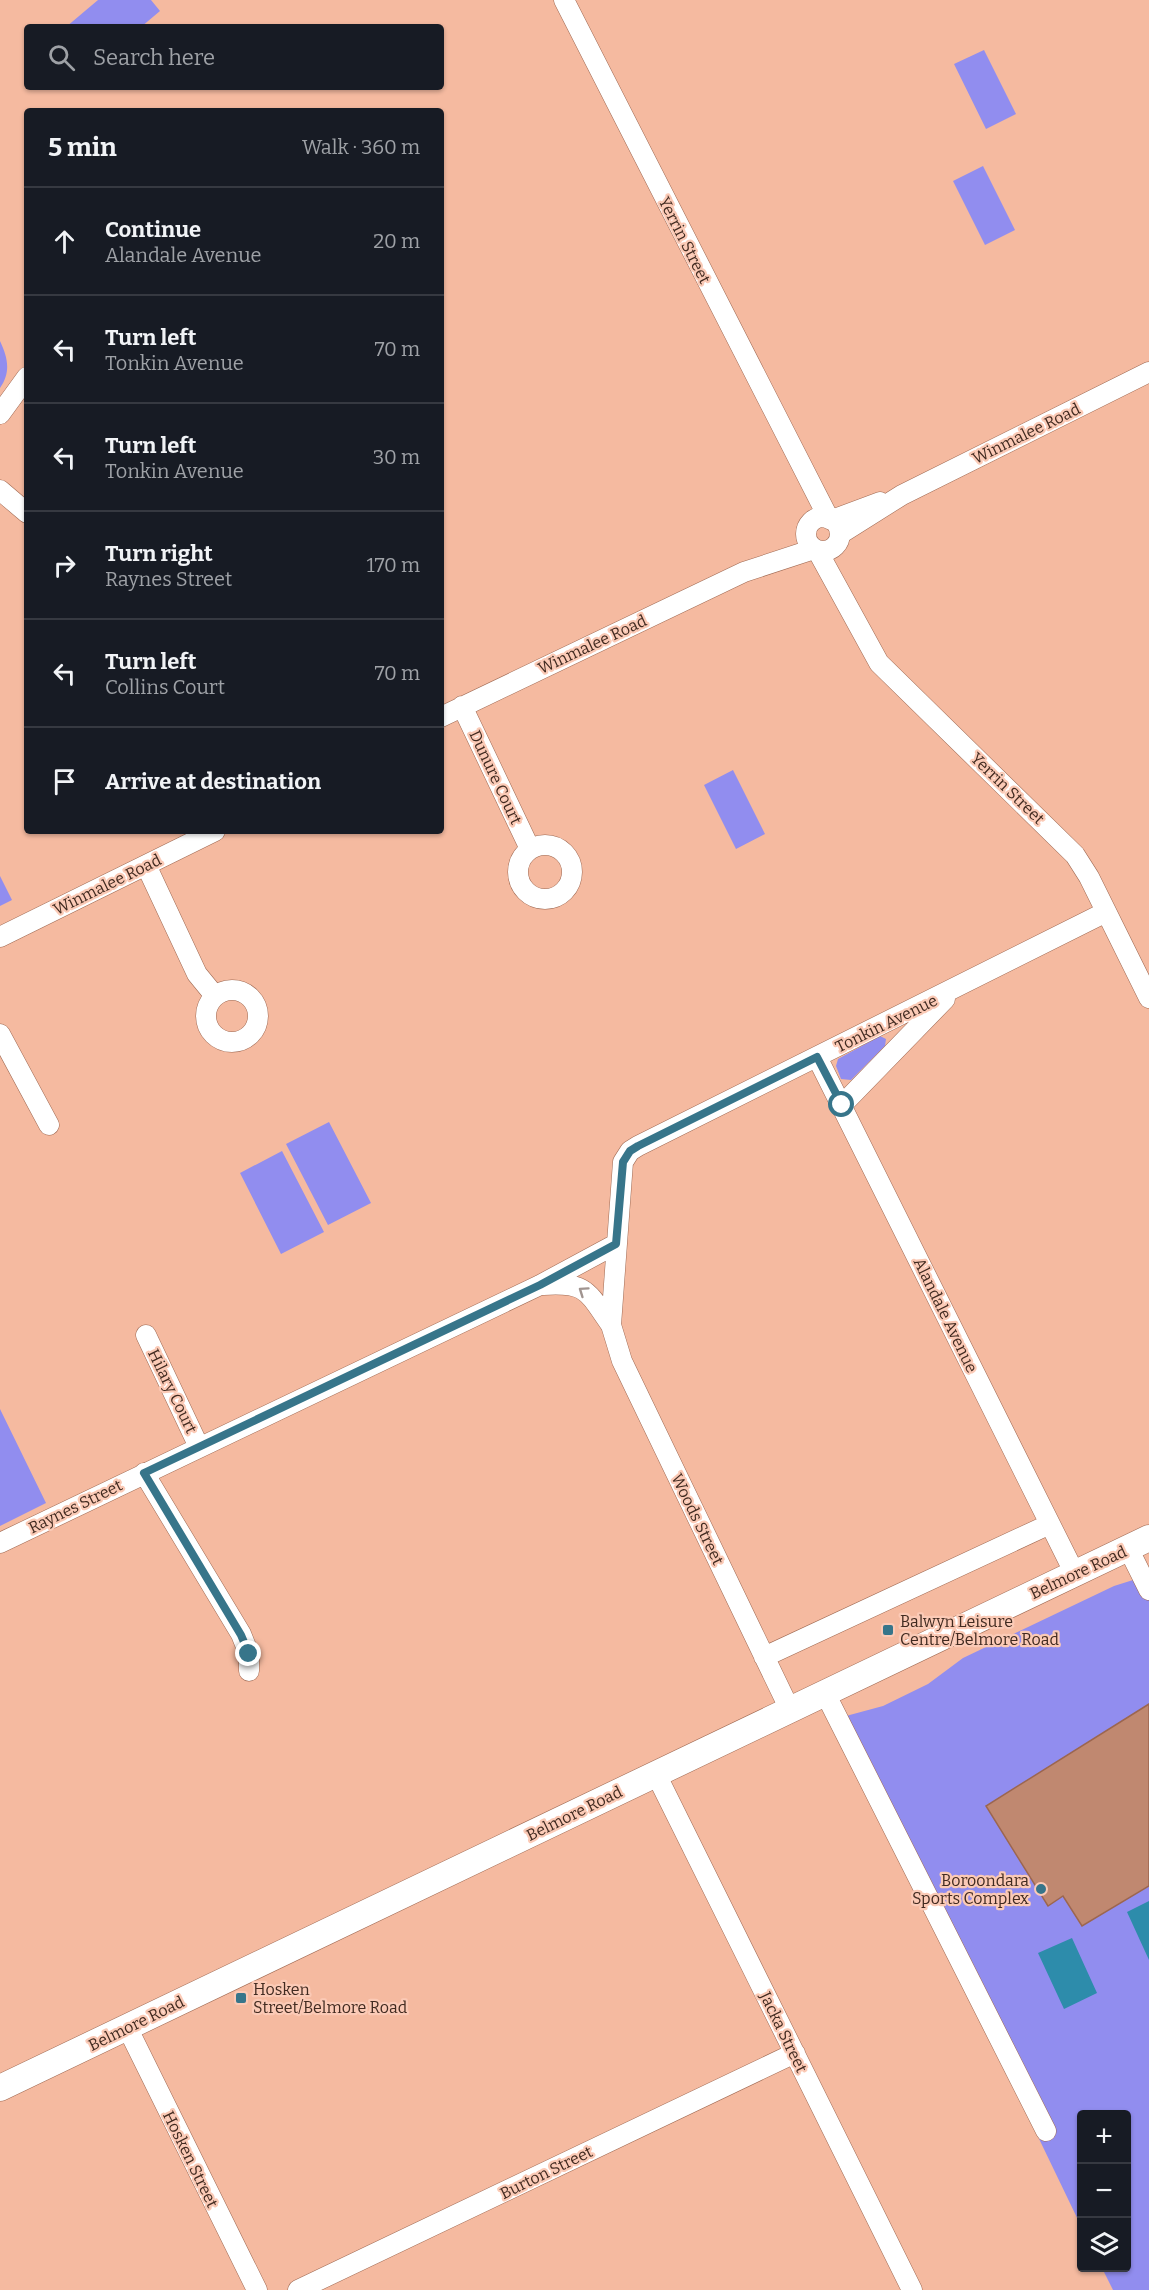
<!DOCTYPE html>
<meta charset="utf-8">
<style>
body{margin:0;font-family:Bitter,serif;background:#242831;color:#f1f3f6}
.controls{position:absolute;right:18px;bottom:18px;display:grid;overflow:hidden;border-radius:6px;box-shadow:0 2px 4px #0004}
.controls button{width:54px;height:54px;display:grid;place-items:center;padding:0;border:0;border-bottom:2px solid #363941;background:#171b24;color:#f1f3f6;font:30px sans-serif}
.stop{position:absolute;width:18px;height:18px;margin:-14px;border:4px solid #37758a;border-radius:50%;background:#fff}
.stop.end{background:#37758a;border-color:#fff;box-shadow:0 2px 6px #0008}
.list{margin:0;padding:0;list-style:none}
h2{display:flex;justify-content:space-between;align-items:center;height:78px;margin:0;padding:0 24px;font-size:26px}
h2 small{font-size:20px;font-weight:400;color:#9ea1a6}
.list li{display:grid;grid-template-columns:39px 1fr auto;gap:18px;align-items:center;box-sizing:border-box;height:108px;padding:0 24px;border-top:2px solid #363941}
.list b{display:block;font-size:22px;white-space:nowrap}
.list p{margin:0;font-size:20px;white-space:nowrap;color:#9ea1a6}
.list em{font-size:20px;font-style:normal;color:#9ea1a6}
.icon{flex:none;width:33px;height:33px;fill:none;stroke:currentColor;stroke-width:2;stroke-linecap:round;stroke-linejoin:round}
.map{position:relative;flex:none;width:1149px;height:2290px;overflow:hidden}
.search{position:absolute;background:#171b24;box-shadow:0 2px 4px #0004;left:24px;top:24px;width:420px;height:66px;display:flex;align-items:center;gap:15px;box-sizing:border-box;padding:0 21px;border-radius:6px;color:#9ea1a6;font-size:22px}
.panel{position:absolute;background:#171b24;box-shadow:0 2px 4px #0004;left:24px;top:108px;width:420px;height:726px;border-radius:6px}
.map>svg:first-child{display:block}
</style>
<div class="map">
<svg width="1149" height="2290" viewBox="0 0 1149 2290">
<rect width="100%" height="100%" fill="#f5baa0"/>
<!-- green -->
<path fill="#918def" d="M98,0h53l9,11 -19,16h-75z
M984,50l32,64 -30,15 -32,-65z
M983,166l32,64 -30,15 -32,-64z
M0,341c8,17 11,31 0,47z
M733,770l32,64 -29,15 -32,-64z
M0,876l12,24 -12,6z
M880,1036l6,3 -1,7 -34,34 -10,-1 -5,-13 2,-7z
M329,1122l42,81 -43,22 -42,-81z
M282,1151l42,81 -43,22 -41,-81z
M0,1409l46,94 -46,23z
M1149,1575v715h-36l-11,-22h24v-154h-44l-1,112 -52,-108 14,-7 -197,-395 37,-10 45,-22 35,-26 151,-72z"/>
<!-- water -->
<path fill="#2d8cab" d="M1149,1901v59l-22,-48z
M1072,1938l25,55 -33,16 -26,-56z"/>
<!-- building -->
<path fill="#c08870" stroke="#9c664f" stroke-width="1.5" d="M1149,1704v182l-67,40 -19,-30 -15,10 -62,-100z"/>
<g fill="none" stroke-linecap="round" stroke-linejoin="round">
<!-- minor casing -->
<g stroke="#9f6952" stroke-width="21">
<path id="minor" d="M564,0l265,519
M0,414l27,-37
M0,490l27,23
M806 534a17 17 0 1 1 34 0a17 17 0 1 1-34 0Z
M832,520l48,-18
M840,534l62,-39 247,-123
M817,550l62,113 196,192 14,22 60,121
M462,706l68,143
M441,717l303,-145 70,-23
M518 872a27 27 0 1 1 54 0a27 27 0 1 1-54 0Z
M146,865l51,109 18,22
M0,937l215,-106
M206 1016a26 26 0 1 1 52 0a26 26 0 1 1-52 0Z
M0,1034l49,91
M817,1057l258,517
M842,1105l103,-106
M543,1285c44,-3 44,6 68,40
M146,1335l53,112
M144,1473l97,161 8,20v17
M0,1543l540,-258 76,-41
M1128,1548l21,42
M764,1657l286,-133
M825,1693l221,438
M790,1710l-168,-349 -11,-36 12,-163 7,-11 8,-5 468,-234
M656,1774l256,516
M127,2027l130,263
M298,2290l497,-237"/>
</g>
<!-- major casing -->
<g stroke="#9f6952" stroke-width="27">
<path id="major" d="M0,2088l1149,-550"/>
</g>
<!-- minor -->
<use href="#minor" stroke="#fff" stroke-width="20"/>
<!-- major -->
<use href="#major" stroke="#fff" stroke-width="26"/>
</g>
<!-- one-way arrows -->
<defs><path id="oneway-chevron" d="M-2-3.5L2.5 0L-2 3.5" fill="none" stroke-width="1.6" stroke-linecap="round" stroke-linejoin="round" transform="scale(1.5)"/></defs>
<use stroke="#a09490" href="#oneway-chevron" transform="translate(583 1291) rotate(-145)"/>
<g fill="none" stroke-linecap="round" stroke-linejoin="round">
<!-- route -->
<path stroke="#37758a" stroke-width="8" d="M249,1654l-8,-19 -97,-162 396,-188 76,-41 7,-82 7,-11 8,-5 179,-89 25,48"/>
</g>
<!-- markers -->
<g fill="#37758a" stroke="#fbcab6" stroke-width="2">
<rect x="882" y="1624" width="12" height="12" rx="3"/>
<circle cx="1041" cy="1889" r="6"/>
<rect x="235" y="1992" width="12" height="12" rx="3"/>
</g>
<g text-anchor="middle" stroke-width="4.5" stroke-linejoin="round" paint-order="stroke">
<!-- street labels -->
<g font-size="16" fill="#412a20" stroke="#fbcab6">
<text transform="translate(685 240) rotate(63)" y="6">Yerrin Street</text>
<text transform="translate(1026 433) rotate(-26)" y="6">Winmalee Road</text>
<text transform="translate(592 644) rotate(-25)" y="6">Winmalee Road</text>
<text transform="translate(496 777) rotate(65)" y="6">Dunure Court</text>
<text transform="translate(1008 788) rotate(44)" y="6">Yerrin Street</text>
<text transform="translate(107 884) rotate(-26)" y="6">Winmalee Road</text>
<text transform="translate(886 1023) rotate(-26)" y="6">Tonkin Avenue</text>
<text transform="translate(946 1315) rotate(64)" y="6">Alandale Avenue</text>
<text transform="translate(173 1391) rotate(64)" y="6">Hilary Court</text>
<text transform="translate(75 1506) rotate(-26)" y="6">Raynes Street</text>
<text transform="translate(698 1519) rotate(64)" y="6">Woods Street</text>
<text transform="translate(1078 1572) rotate(-25)" y="6">Belmore Road</text>
<text transform="translate(574 1813) rotate(-26)" y="6">Belmore Road</text>
<text transform="translate(136 2023) rotate(-26)" y="6">Belmore Road</text>
<text transform="translate(784 2032) rotate(64)" y="6">Jacka Street</text>
<text transform="translate(191 2159) rotate(64)" y="6">Hosken Street</text>
<text transform="translate(546 2172) rotate(-26)" y="6">Burton Street</text>
</g>
<!-- poi labels -->
<g font-size="16" fill="#412a20" stroke="#fbcab6" text-anchor="start">
<text x="900" y="1627">Balwyn Leisure<tspan x="900" dy="18">Centre/Belmore Road</tspan></text>
<text x="1029" y="1886" text-anchor="end">Boroondara<tspan x="1029" dy="18">Sports Complex</tspan></text>
<text x="253" y="1995">Hosken<tspan x="253" dy="18">Street/Belmore Road</tspan></text>
</g>
</g>
</svg>
<div class="controls">
<button>+</button>
<button>−</button>
<button><svg class="icon" aria-label="layers" viewBox="0 0 24 24"><path d="M12 4l9 5-9 5-9-5zM3 14l9 5 9-5"/></svg></button>
</div>
<div class="stop" style="left:842px;top:1105px"></div>
<div class="stop end" style="left:249px;top:1654px"></div>
<div class="search"><svg class="icon" aria-label="search" viewBox="0 0 24 24"><circle cx="10" cy="10" r="6"/><path d="M15 15l6 6"/></svg>Search here</div>
<section class="panel">
<h2>5 min<small>Walk · 360 m</small></h2>
<ul class="list">
<li><svg class="icon" aria-label="ahead" viewBox="0 0 24 24"><path d="M12 20V5M6 11l6-6 6 6"/></svg><div><b>Continue</b><p>Alandale Avenue</p></div><em>20 m</em></li>
<li><svg class="icon" aria-label="left" viewBox="0 0 24 24"><path d="M17 20v-9H6M10 6l-5 5 5 5"/></svg><div><b>Turn left</b><p>Tonkin Avenue</p></div><em>70 m</em></li>
<li><svg class="icon" aria-label="left" viewBox="0 0 24 24"><path d="M17 20v-9H6M10 6l-5 5 5 5"/></svg><div><b>Turn left</b><p>Tonkin Avenue</p></div><em>30 m</em></li>
<li><svg class="icon" aria-label="right" viewBox="0 0 24 24"><path d="M7 20v-9h11M14 6l5 5-5 5"/></svg><div><b>Turn right</b><p>Raynes Street</p></div><em>170 m</em></li>
<li><svg class="icon" aria-label="left" viewBox="0 0 24 24"><path d="M17 20v-9H6M10 6l-5 5 5 5"/></svg><div><b>Turn left</b><p>Collins Court</p></div><em>70 m</em></li>
<li><svg class="icon" aria-label="arrive" viewBox="0 0 24 24"><path d="M6 21V4h12l-3 4 3 4H6"/></svg><div><b>Arrive at destination</b></div></li>
</ul>
</section>
</div>
